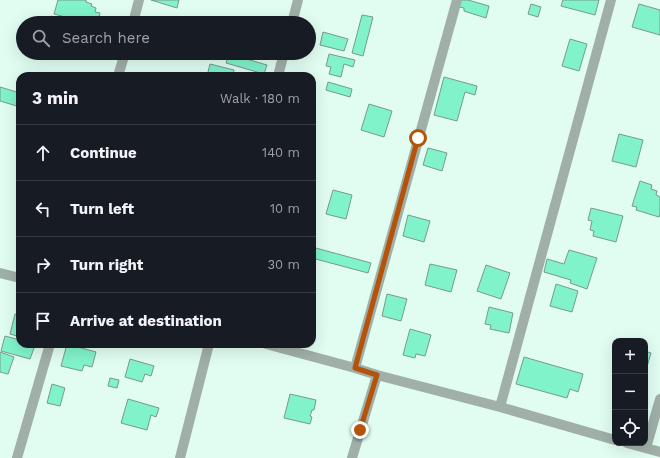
<!DOCTYPE html>
<meta charset="utf-8">
<style>
body{margin:0;font-family:"Work Sans",sans-serif;background:#242831;color:#f1f3f6}
.controls{position:absolute;right:12px;bottom:12px;display:grid;overflow:hidden;border-radius:8px;box-shadow:0 4px 16px #0002}
.controls button{width:36px;height:36px;display:grid;place-items:center;padding:0;border:0;border-bottom:1px solid #363941;background:#171b24;color:#f1f3f6;font:20px sans-serif}
.stop{position:absolute;width:12px;height:12px;margin:-9px;border:3px solid #b45309;border-radius:50%;background:#fff}
.stop.end{background:#b45309;border-color:#fff;box-shadow:0 1px 4px #0008}
.list{margin:0;padding:0;list-style:none}
h2{display:flex;justify-content:space-between;align-items:center;height:52px;margin:0;padding:0 16px;font-size:17px}
h2 small{font-size:13px;font-weight:400;color:#9ea1a6}
.list li{display:grid;grid-template-columns:26px 1fr auto;gap:12px;align-items:center;box-sizing:border-box;height:56px;padding:0 16px;border-top:1px solid #363941}
.list b{display:block;font-size:15px;white-space:nowrap}
.list em{font-size:13px;font-style:normal;color:#9ea1a6}
.icon{flex:none;width:22px;height:22px;fill:none;stroke:currentColor;stroke-width:2;stroke-linecap:round;stroke-linejoin:round}
.map{position:relative;flex:none;width:660px;height:458px;overflow:hidden}
.search{position:absolute;background:#171b24;box-shadow:0 4px 16px #0002;left:16px;top:16px;width:300px;height:44px;display:flex;align-items:center;gap:10px;box-sizing:border-box;padding:0 14px;border-radius:22px;color:#9ea1a6;font-size:15px}
.panel{position:absolute;background:#171b24;box-shadow:0 4px 16px #0002;left:16px;top:72px;width:300px;height:276px;border-radius:12px}
.map>svg:first-child{display:block}
</style>
<div class="map">
<svg width="660" height="458" viewBox="0 0 660 458">
<rect width="100%" height="100%" fill="#e1fdf1"/>
<!-- building -->
<path fill="#81f3cb" stroke="#789a8c" d="M58,0h28v2l6,2 -1,2 5,2 -1,4 5,1 -2,10h-11l-33,-9z
M151,0h28l-2,8z
M461,0h7l21,6 -3,12 -22,-7v-3l-5,-1z
M563,0h36l-4,15 -34,-9z
M531,4l10,3 -3,10 -10,-3z
M639,4l21,6v25l-28,-8z
M362,15l11,2 -10,39 -11,-3z
M51,16l27,7h-29z
M323,32l25,7 -4,12 -24,-6z
M570,39l17,5 -8,27 -17,-5z
M229,54l38,11 -3,9 -38,-11z
M329,54l26,6 -2,7 -9,-3 -3,13 -12,-3 2,-7 -5,-1z
M210,64l24,6 -1,6h-26z
M444,77l33,9 -2,9 -10,-3 -8,29 -23,-6z
M328,82l24,7 -2,8 -24,-7z
M0,87l20,6v14l-20,-6z
M369,104l23,7 -8,26 -23,-7z
M619,134l24,6 -7,27 -24,-6z
M428,148l19,5 -5,18 -19,-6z
M640,181l12,4 -1,4 6,2 -1,4 4,2v17l-1,3 -23,-7 1,-3 -5,-1z
M333,190l19,5 -6,24 -20,-5z
M591,208l32,8 -7,26 -23,-6 1,-5 -4,-1 2,-9 -4,-1z
M408,215l22,6 -6,21 -21,-6z
M312,247l59,16 -3,10 -56,-15z
M569,250l28,8 -10,31 -17,-6 1,-3 -27,-8 3,-13 17,5z
M430,264l27,6 -6,22 -26,-7z
M486,265l24,8 -9,26 -24,-8z
M556,284l22,7 -6,21 -22,-6z
M387,294l20,5 -6,22 -19,-5z
M489,307l24,6 -4,20 -19,-4 1,-4 -6,-1z
M15,314l5,1v22l-10,-3z
M410,329l21,6 -6,21 -9,-2 -1,4 -12,-3z
M5,336l15,4 -1,3 1,1 14,4 -4,11 -29,-8z
M67,344l29,8 -4,15 -8,-2 -2,6 -21,-5z
M645,351l6,2 -5,17h-1z
M0,352l14,5 -6,17 -8,-2z
M524,357l59,17 -5,18 -8,-3 -3,9 -51,-14z
M130,359l24,7 -3,10 -6,-2 -3,8 -17,-5z
M110,378l9,2 -2,8 -9,-2z
M52,384l13,4 -5,18 -13,-3z
M290,394l26,6 -2,10h-2l-2,6 2,1 -2,7 -26,-6z
M128,399l31,9 -3,9 -5,-2 -4,15 -26,-7z"/>
<g fill="none" stroke-linecap="round" stroke-linejoin="round">
<!-- minor -->
<path stroke="#a0afa8" stroke-width="10" d="M133,23l6,-23
M292,23l6,-23
M118,76l7,-23
M278,76l6,-23
M0,273l20,5
M266,344l89,24 22,7 123,32 115,33
M355,368l102,-368
M500,407l111,-407
M627,443l33,9
M646,448l14,-49
M17,458l33,-114
M180,458l29,-114
M352,458l25,-83"/>
</g>
<g fill="none" stroke-linecap="round" stroke-linejoin="round">
<!-- route -->
<path stroke="#b45309" stroke-width="5" d="M360,430l17,-55 -22,-7 63,-230"/>
</g>
</svg>
<div class="controls">
<button>+</button>
<button>−</button>
<button><svg class="icon" aria-label="locate" viewBox="0 0 24 24"><circle cx="12" cy="12" r="6"/><path d="M12 2v4M12 18v4M2 12h4M18 12h4"/></svg></button>
</div>
<div class="stop" style="left:418px;top:138px"></div>
<div class="stop end" style="left:360px;top:430px"></div>
<div class="search"><svg class="icon" aria-label="search" viewBox="0 0 24 24"><circle cx="10" cy="10" r="6"/><path d="M15 15l6 6"/></svg>Search here</div>
<section class="panel">
<h2>3 min<small>Walk · 180 m</small></h2>
<ul class="list">
<li><svg class="icon" aria-label="ahead" viewBox="0 0 24 24"><path d="M12 20V5M6 11l6-6 6 6"/></svg><div><b>Continue</b></div><em>140 m</em></li>
<li><svg class="icon" aria-label="left" viewBox="0 0 24 24"><path d="M17 20v-9H6M10 6l-5 5 5 5"/></svg><div><b>Turn left</b></div><em>10 m</em></li>
<li><svg class="icon" aria-label="right" viewBox="0 0 24 24"><path d="M7 20v-9h11M14 6l5 5-5 5"/></svg><div><b>Turn right</b></div><em>30 m</em></li>
<li><svg class="icon" aria-label="arrive" viewBox="0 0 24 24"><path d="M6 21V4h12l-3 4 3 4H6"/></svg><div><b>Arrive at destination</b></div></li>
</ul>
</section>
</div>
